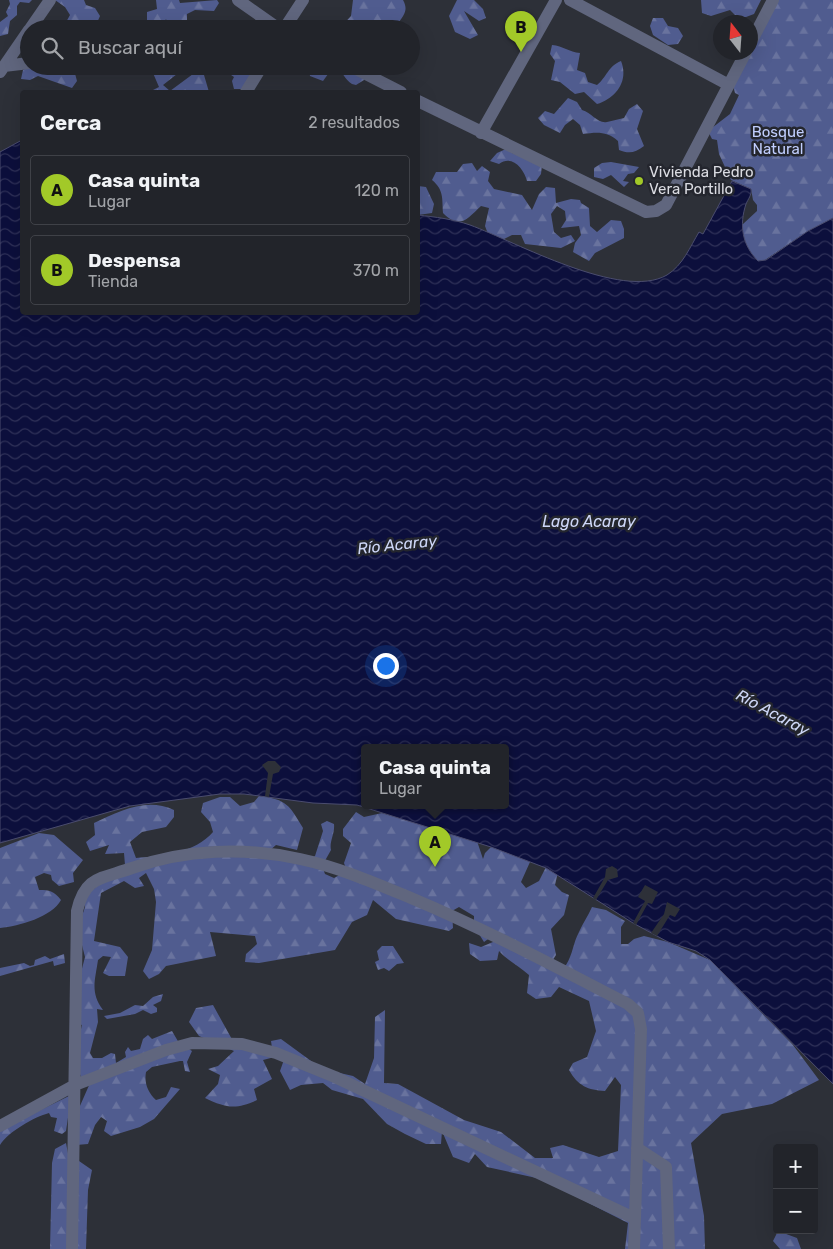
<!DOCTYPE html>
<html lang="es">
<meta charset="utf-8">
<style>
body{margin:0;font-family:Rubik,sans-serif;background:#2a2c32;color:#f1f3f6}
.controls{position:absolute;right:15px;bottom:15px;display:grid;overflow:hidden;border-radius:5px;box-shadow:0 5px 20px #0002}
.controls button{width:45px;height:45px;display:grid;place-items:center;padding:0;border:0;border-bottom:1px solid #3f4147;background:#22242a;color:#f1f3f6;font:25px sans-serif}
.compass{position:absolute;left:713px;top:15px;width:45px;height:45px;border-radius:50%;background:#22242a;box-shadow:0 5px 20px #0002;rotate:343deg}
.you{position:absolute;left:385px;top:665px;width:18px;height:18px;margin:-12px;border:4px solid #fff;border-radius:50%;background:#1a73e8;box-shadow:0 0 0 8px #1a73e833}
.badge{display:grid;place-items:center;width:32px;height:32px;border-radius:50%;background:#a2c928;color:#111;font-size:16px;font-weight:700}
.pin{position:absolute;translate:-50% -41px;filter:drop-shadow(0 1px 2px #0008)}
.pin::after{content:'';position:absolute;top:26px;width:18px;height:15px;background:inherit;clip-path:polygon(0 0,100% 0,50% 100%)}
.popup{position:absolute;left:361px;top:744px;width:148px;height:65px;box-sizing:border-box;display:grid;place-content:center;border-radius:5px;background:#22242a;filter:drop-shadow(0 1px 4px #0005);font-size:16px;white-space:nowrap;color:#a2a4a8}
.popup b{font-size:19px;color:#f1f3f6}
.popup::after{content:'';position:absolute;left:50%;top:100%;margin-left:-10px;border:10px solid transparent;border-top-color:#22242a}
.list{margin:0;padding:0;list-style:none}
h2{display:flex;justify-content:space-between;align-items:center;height:65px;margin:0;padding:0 20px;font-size:21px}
h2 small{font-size:16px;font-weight:400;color:#a2a4a8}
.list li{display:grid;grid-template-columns:32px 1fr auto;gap:15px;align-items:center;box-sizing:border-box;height:70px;margin:0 10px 10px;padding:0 10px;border:1px solid #3f4147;border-radius:5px}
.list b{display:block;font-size:19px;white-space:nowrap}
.list p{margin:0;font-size:16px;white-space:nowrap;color:#a2a4a8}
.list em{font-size:16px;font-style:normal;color:#a2a4a8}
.icon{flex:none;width:28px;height:28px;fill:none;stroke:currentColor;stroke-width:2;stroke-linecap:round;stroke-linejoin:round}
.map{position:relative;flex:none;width:833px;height:1249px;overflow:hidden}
.search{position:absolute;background:#22242a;box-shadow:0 5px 20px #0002;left:20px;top:20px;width:400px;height:55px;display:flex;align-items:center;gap:12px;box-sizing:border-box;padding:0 18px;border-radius:28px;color:#a2a4a8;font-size:19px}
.panel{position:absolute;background:#22242a;box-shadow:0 5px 20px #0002;left:20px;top:90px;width:400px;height:225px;border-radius:5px}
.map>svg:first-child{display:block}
</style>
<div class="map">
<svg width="833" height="1249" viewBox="0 0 833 1249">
<defs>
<pattern id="forest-firs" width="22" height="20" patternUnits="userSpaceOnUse" patternTransform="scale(1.25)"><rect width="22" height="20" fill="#505c8f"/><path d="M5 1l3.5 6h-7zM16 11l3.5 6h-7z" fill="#69739e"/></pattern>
<pattern id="water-waves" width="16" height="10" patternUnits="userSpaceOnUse" patternTransform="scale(1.25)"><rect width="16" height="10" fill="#0c0f3c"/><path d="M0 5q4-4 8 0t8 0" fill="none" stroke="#2f3158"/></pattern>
</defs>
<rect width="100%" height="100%" fill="#2d3038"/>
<!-- forest -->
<path fill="url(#forest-firs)" d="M9,0h23l-3,3 -9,-1 -3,4v9l-7,6 -2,13 -8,2v-14l8,-6 -2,-4 4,-8z
M55,0h29l2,5 9,3 5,8 -4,9 -12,4h-18l-1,-5 5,-9 -5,-8z
M156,0h23l1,3 37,-3 2,3 -5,8 -19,-1 -8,4v10l10,5h-27l-4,-10 -4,8 -9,1 -6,-7v-9l10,-3z
M353,0h50c5,9 2,14 -4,22h-9l-12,5 -8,-5 -9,1 -5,6h-17l12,-13z
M457,0h17l9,9 3,9 -7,3 -15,-10 14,24 -8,4 -15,-7 -6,-16z
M701,0h60l-7,14 -8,3h-9l-7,-7 -19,6 -9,-3z
M778,0h55v218l-25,13 -43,29 -7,1c-10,-10 -17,-23 -15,-37l14,-13v-6l-4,-5 -2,-11 -20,-9 -12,-26 -2,-14 -5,-1 -4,-8 22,-17 9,-19 -4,-2 -2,-7z
M653,18h10l5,8 10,2 5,8 -5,8 -10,1 -15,-10 -3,-9z
M552,45c11,1 17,7 28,8l-3,17 8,3 3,9 9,3c10,-8 11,-19 24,-24 8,20 -5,37 -24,43l-13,-12 -9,2 -15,-12 -9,-2 4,-19 -5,-7z
M29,66h44l4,15 -5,7 -34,-12 -8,4 -9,-1 2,-9z
M150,66h26l1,8 -14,11 7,6 23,-17 11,1 5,17h-68l10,-1 8,-4z
M218,66h43l-18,23h-9l-2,-8 2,-4z
M313,66h49l2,14 -8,5 -4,-1c-9,-5 -9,-17 -21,-14l-8,11 -13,-5 -1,-5z
M568,98l9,4 5,8c10,3 16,14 25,12 6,-1 11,-3 17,-4l5,-9 8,-5 6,7 -6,18 7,17c-9,7 -15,8 -25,4l-1,-9c-11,-10 -21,-9 -35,-7l-3,-9 -7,-6 -8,6 -5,8 -16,-8 -6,-7 7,-7 9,3z
M506,149c11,9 24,8 36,16l-1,9 -5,7h-9c-3,-12 -15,-27 -28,-17l-9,-3 7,-8z
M611,162l28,5 -5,6 -6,1 -5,7 6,1 -5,5 -13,-12 -8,4 -9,-2v-9l8,-5z
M472,163l5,8 5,-5 8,6 -2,9 6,8 28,6 10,15 7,-16 7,-7 9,1 1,15 15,-4 9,1 1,3 8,5 1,18 7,6 14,-12 10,1 3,8v9l-29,15 -6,8 -16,-9 2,-9 6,-8 -2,-9 -18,2 5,-8 -1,-9 -8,-5 -6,8 3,18 7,6 10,-3 4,6 -14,7 -36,-4 -4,-9h-9l-10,5 -14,-6 -3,-8 4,-18 -8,-2c-14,13 -21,24 -38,7 -1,-15 1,-23 -11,-33l4,-8h21l6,-8z
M418,186l8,1 8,17 -2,9 -14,2z
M259,796c28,3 31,10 44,32l-6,22 -21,-5 -7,6 37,11 9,-6 8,-25 -2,-7 6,-3 7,3c1,10 -5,18 -3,26l-9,16 3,8 9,4 13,-7 -3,-8 7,-20 -8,-7v-7l13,-17 8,5 18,-4 95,28 6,18 2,-6 9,-9 36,18 -9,20 5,6 13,-7 8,-16 11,7 -3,13 7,7 7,3 -5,20 -13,14 5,26 -7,11 17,-1c7,-11 7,-22 13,-33 4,-9 9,-16 13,-25l14,3 19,11 -4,6v17h7l6,-5 10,-3 24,6 42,18 83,85 26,35 -47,24 -50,10 -31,29 13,73 1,33h-80l3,-26 -87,-44 -54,-12 -12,-13 -6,9 -16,-6 -11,-26 -1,13h-15l-21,-10 -18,-10 -24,-25 -31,-9 -9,-7 -22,2 -11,5 -10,-19 6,-17 -23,6 9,19 -18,10 3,11c-21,10 -31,8 -52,-2l13,-14 2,-9 -12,-6 10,-3 16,-15 -35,-15 -10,-14 7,-14 17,-3 21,38 39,11 -2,-13 10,-2 41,30 31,7 12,8 9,-26 1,-41 10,-7 -1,73 14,1 66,36 37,12 34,26h18l-3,-10 13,-3 36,12 19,-6 3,-66 -6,-8 -10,14c-17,-1 -27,-5 -36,-21l4,-7 14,-6 9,-26 -7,-30 -30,-14 -8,10 -15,2 -9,-6 2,-18c-10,-9 -21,-14 -30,-24l-2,9 -17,1 -10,-7 -1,-11 12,4 12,-5 -1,-6 -8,6 -10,-16v-10l-15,-9 -7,4 1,17 -4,3 -53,-12 -23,-19 -6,15 -15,7 -17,28 -76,13 -14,-1 1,-8 11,-10 -2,-8 -45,-4 6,24 -50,10 -7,8 -10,5 -6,-8 9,-21 4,-48 -2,-13 -8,-16 -7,5 5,8 -9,2 -11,-7 -23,12 -7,48 26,6 8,10 -3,19h-16l-6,-3 8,-16 -8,-1 -5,4c-3,21 -8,32 5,50l-6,-1 1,13 -8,31 3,5h9l9,-5 4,1 1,9 10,-6 -1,-5 3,-5 3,4 9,-2 3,-10 5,-4 4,4 20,-8 7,12 13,8 -5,11 3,10 -5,-1 -2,-10h-3l-28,6 -6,5c-2,11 2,21 10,28l10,-3 5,-10 9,2 -26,30 -14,8 -29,9 -7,-5 3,-10 -6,-4 -6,8 -7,19 -12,1v-30l18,-41 -13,3c-7,-16 -3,-36 1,-52l-3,-1 -2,-36 8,-31 -3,-12 -1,-26 4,-12 -2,-10 42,-32 -1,-12 -19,1 4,-9 -19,6 -4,-9 9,-7 -1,-12c26,-12 52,-26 80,-13v7l-8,10 -24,5 -12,10 6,16c26,-2 59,-5 77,-26l-3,-10 -9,-10 2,-9 17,-6h10l10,9 14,-4z
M39,833l15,2 29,25 -10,13 1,9 -15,4 -7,-6 -1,-5 -7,-2 -9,4 4,13c11,0 15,1 22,10 -9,17 -42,26 -61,28v-80z
M382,946h11l11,17 -7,1 -8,7 -5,-3 -6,2 -3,-8 4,-2 -2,-9z
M64,954l1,9 -11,3 -1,-5 -53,15v-8l24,-5 6,3 4,-1 1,-5 10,-4 5,3z
M163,994l-2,7 -8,4 4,3v4l-6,2 -8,-4 -8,4 -28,5 -3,-3 16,-3 15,-8 8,1 10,-9z
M69,1096l1,8 -4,27 -4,3 -8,-3 3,-13 -6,-1 -2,-4c-15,4 -41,19 -49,32v-15z
M66,1143l4,21 9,-3 13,9 -4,20 -2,59h-36l2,-86 3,-14z
M778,1231l19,7 4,11h-21l-7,-8z"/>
<!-- water -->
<path fill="url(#water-waves)" stroke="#4a4c6e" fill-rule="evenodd" d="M22,140v172h396v-97c17,2 35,4 52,10 46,17 152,76 197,50 16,-10 23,-28 32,-43l4,2 29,-53 19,8c1,6 -3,10 -5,15 -7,21 -4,41 12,57l8,-1 42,-29 25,-13v866l-123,-124 -14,-9 -28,-9 -35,-19 -87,-55 -55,-21 -134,-42 -44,-2 -69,-9h-24l-90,12 -130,37v-691zM365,748h140v58h-140z"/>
<!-- pier -->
<path fill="#2d3038" d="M268,761h7l6,6 -2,5 -6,2 -4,23 -4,-1 3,-23 -6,-8z
M612,866l5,3 1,8 -10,3 -12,20 -3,-2 12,-21 1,-8z
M645,885l13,7 -6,12 -4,-1 -12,22 -3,-2 12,-22 -7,-4z
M667,902l13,7 -5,8 -5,-2 -13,21 -6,-3 13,-19z"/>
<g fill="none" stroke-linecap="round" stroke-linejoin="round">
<!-- minor -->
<path stroke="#60667e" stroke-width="12" d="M238,0l41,29
M570,0l159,85
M30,29l20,-29
M284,29l19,-29
M750,44l23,-44
M4,66l25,-3
M350,66l51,26
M0,72l29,-42
M246,92l16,-26
M418,101l228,111 10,-1 10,-6 80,-153
M481,133l75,-133
M0,1126l75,-41 91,-35 26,-7 50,1 34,9 59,24 299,141
M637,1148l29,19 3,82
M72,1249l5,-338c8,-35 24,-32 55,-43 53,-19 113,-21 168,-9 38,8 75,24 111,39 74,31 145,69 217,106l10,9 3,16 -7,220"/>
</g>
<!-- markers -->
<circle fill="#a2c928" stroke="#24262e" stroke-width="2" cx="639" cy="181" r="5"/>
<g text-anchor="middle" stroke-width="5" stroke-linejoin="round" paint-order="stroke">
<!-- park labels -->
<g font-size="15" fill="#c1cefe" stroke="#24262e">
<text x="778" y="137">Bosque<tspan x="778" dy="17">Natural</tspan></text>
</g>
<!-- poi labels -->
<g font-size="15" fill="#dbdce2" stroke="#24262e" text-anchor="start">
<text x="649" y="177">Vivienda Pedro<tspan x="649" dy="17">Vera Portillo</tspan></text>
</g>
<!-- water labels -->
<g font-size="16" font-style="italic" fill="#cdd6f6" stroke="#24262e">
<text x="589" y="527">Lago Acaray</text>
<text transform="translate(397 544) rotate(-6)" y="6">Río Acaray</text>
<text transform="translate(773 712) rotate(28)" y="6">Río Acaray</text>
</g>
</g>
</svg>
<div class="controls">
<button>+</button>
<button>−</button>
</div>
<svg class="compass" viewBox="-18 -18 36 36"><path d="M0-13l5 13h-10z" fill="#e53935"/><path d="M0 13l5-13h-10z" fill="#a2a4a8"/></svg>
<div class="you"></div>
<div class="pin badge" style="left:435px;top:867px">A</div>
<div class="popup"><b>Casa quinta</b>Lugar</div>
<div class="pin badge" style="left:521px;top:52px">B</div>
<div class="search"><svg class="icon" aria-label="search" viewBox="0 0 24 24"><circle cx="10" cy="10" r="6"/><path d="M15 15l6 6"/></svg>Buscar aquí</div>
<section class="panel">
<h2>Cerca<small>2 resultados</small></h2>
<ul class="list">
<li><span class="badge">A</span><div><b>Casa quinta</b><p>Lugar</p></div><em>120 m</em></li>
<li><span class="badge">B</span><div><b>Despensa</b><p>Tienda</p></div><em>370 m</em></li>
</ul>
</section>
</div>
